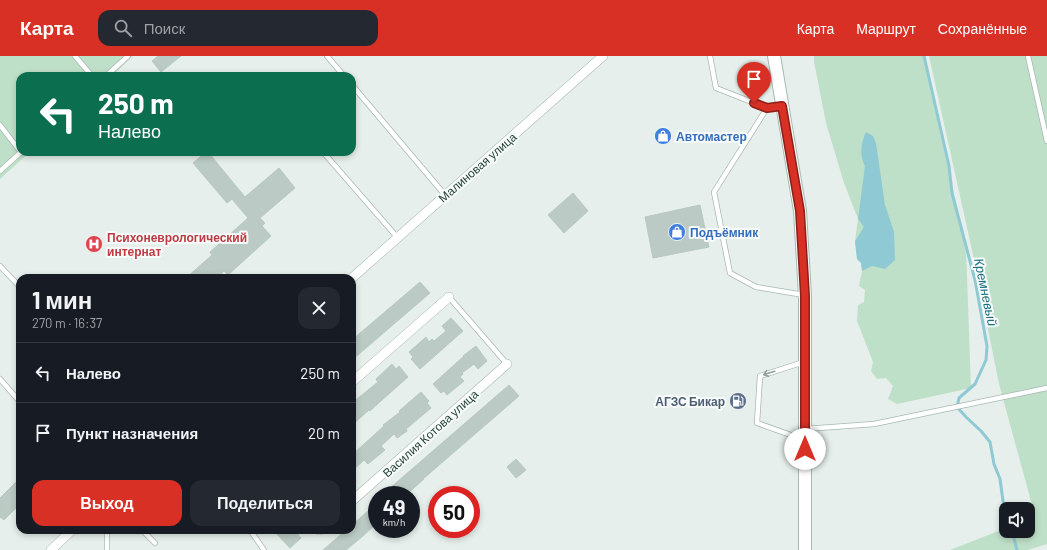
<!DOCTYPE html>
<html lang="ru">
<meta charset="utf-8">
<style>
body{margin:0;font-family:Barlow,sans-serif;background:#242831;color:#f1f3f6;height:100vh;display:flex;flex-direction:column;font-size:15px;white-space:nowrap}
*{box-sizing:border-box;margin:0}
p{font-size:13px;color:#9ea1a6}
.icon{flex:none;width:22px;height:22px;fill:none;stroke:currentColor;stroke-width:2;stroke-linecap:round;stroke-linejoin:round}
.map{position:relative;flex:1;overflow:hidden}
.panel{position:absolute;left:16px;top:218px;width:340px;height:260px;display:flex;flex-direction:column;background:#171b24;border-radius:12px;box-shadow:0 2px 6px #0003}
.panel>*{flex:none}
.guide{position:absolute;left:16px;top:16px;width:340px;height:84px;border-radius:12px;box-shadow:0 2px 6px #0003;background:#0b6e4f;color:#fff;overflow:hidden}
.buttons{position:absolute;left:999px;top:446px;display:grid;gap:8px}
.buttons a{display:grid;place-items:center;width:36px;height:36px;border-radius:8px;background:#171b24;box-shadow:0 2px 6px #0003;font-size:20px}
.speed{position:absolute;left:368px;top:430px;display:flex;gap:8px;font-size:20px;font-weight:700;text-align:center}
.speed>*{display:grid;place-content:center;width:52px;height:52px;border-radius:50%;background:#171b24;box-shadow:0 2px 6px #0003;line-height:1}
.speed small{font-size:10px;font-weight:400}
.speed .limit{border:6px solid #d22;background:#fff;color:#111}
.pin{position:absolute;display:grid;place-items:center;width:34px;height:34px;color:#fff;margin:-41px -17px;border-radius:50% 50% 50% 0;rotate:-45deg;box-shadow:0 0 4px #0007}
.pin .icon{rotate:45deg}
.me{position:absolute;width:44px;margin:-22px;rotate:0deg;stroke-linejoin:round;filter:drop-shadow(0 0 3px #0008)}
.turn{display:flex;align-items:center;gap:14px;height:84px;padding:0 16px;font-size:18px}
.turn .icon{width:52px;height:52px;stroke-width:2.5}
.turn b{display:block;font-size:28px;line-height:34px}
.round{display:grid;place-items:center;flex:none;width:42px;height:42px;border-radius:12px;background:#242831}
.summary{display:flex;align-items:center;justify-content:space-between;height:68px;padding:0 16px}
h1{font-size:24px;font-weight:700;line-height:30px}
.action{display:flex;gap:8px;margin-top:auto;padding:8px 16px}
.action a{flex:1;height:46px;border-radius:12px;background:#d93025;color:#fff;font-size:16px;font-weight:700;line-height:46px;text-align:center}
.action a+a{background:#242831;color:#f1f3f6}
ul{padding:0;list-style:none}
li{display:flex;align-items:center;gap:12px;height:60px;padding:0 16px;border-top:1px solid #363941}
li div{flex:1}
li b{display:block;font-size:15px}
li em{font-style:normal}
header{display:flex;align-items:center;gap:24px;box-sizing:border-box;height:56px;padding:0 20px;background:#d93025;color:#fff}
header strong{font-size:19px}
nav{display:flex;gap:22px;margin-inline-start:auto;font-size:14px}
.search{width:280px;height:36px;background:#242831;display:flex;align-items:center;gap:10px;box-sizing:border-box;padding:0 14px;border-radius:12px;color:#9ea1a6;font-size:15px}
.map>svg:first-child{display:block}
.green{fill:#bfe0c8}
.water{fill:#8ec9d4}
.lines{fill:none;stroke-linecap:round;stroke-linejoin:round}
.stream{stroke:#8ec9d4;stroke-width:3}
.building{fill:#bbcac4;stroke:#b8c9c2}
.lane-casing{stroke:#a8b8b2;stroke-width:6}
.street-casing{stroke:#a8b8b2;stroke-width:10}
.secondary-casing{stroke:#a4bbb3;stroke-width:14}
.lane{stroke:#fff;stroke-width:4.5}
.street{stroke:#fff;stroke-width:9}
.secondary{stroke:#fff;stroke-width:12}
.oneway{stroke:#92a09c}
.route-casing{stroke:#8d1f18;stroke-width:10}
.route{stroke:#d93025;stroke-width:7}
.labels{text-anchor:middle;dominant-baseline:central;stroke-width:4;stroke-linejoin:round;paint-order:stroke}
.shop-label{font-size:12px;font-weight:bold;fill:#366cbe;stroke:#f7fbf9;text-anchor:start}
.street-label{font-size:12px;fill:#24423a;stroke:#f7fbf9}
.health-label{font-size:12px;font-weight:bold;fill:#be3a42;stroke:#f7fbf9;text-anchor:start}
.service-label{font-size:12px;font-weight:bold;fill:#4e5e75;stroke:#f7fbf9;text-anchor:end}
.water-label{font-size:13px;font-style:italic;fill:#1c6f80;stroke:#f7fbf9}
</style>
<header>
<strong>Карта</strong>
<div class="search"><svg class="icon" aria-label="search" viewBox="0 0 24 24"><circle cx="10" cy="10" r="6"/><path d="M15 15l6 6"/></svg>Поиск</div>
<nav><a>Карта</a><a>Маршрут</a><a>Сохранённые</a></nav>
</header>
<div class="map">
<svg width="1047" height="494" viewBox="0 0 1047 494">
<rect width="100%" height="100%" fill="#e6efeb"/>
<path class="green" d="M 0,0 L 133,0 L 112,20 L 20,20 L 20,96 L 30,96 L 0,123 Z
M 814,0 L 923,0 L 966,192 L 971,332 L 897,348 L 888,343 L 893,330 L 886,322 L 877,323 L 871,315 L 873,306 L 857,265 L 858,249 L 864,246 L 865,234 L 859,230 L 862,215 L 861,207 L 857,203 L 855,185 L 858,163 L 844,127 L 826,67 L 814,6 Z
M 929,0 L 1047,0 L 1047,488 L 1028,494 L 950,494 L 1006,472 L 1006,475 L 1028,475 L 1028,463 L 1035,460 L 999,328 L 972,194 Z"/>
<path class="water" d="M 866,76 L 873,80 L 876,87 L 885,149 L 894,176 L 895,204 L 885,213 L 872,210 L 862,215 L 861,207 L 857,203 L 855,185 L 864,171 L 858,163 L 865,110 C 859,99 861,87 866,76 Z"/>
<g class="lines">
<path class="stream" d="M 924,0 L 949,110 L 952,137 L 975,224 L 987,290 L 986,304 L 975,328 L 959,342 L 957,351 L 966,361 L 981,375 L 990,386 L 994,408 L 1000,423 L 1004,452 L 1006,457
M 1012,475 L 1017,494"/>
</g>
<path class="building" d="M 158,0 L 181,0 L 161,16 L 152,5 Z
M 206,96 L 208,96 L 245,141 L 279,112 L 295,132 L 260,162 L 265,167 L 262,170 L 271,180 L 228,219 L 224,215 L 217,222 L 186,222 L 212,199 L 210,196 L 248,162 L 232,143 L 227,147 L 193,107 Z
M 573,137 L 588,155 L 564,177 L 548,159 Z
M 700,149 L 709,191 L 653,202 L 645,161 Z
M 420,226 L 430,237 L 352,304 L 352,284 Z
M 451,262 L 463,275 L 420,313 L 411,303 L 413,301 L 409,296 L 426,281 L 429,286 L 432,283 L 434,285 L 446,275 L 442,270 Z
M 476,290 L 487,305 L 478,313 L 474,308 L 462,317 L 463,318 L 460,321 L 464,325 L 447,339 L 444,335 L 441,337 L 433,328 L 464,300 L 463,300 Z
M 392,308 L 396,313 L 399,310 L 408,321 L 382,344 L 370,355 L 369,354 L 352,369 L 352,347 L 378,326 L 376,323 Z
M 509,329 L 519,340 L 423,423 L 424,423 L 406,439 L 382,439 Z
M 421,336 L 429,345 L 427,347 L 431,352 L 406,373 L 407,375 L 397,382 L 394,378 L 381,390 L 385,394 L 368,408 L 364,404 L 352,415 L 352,399 L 384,370 L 383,369 L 400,356 L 399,355 Z
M 516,403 L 526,414 L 516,422 L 507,411 Z
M 20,422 L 20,448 L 4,464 L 0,461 L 0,442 Z
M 377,447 L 377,467 L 363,480 L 346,494 L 323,494 L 346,474 L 352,474 L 352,469 Z
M 273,474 L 294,474 L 301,482 L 290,492 Z"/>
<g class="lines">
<g class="lane-casing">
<path id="lane" d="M 75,0 L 92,20
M 327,0 L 344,20
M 710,0 L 716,32 L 767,52 L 782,50
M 1028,0 L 1047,85
M 106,20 L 128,0
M 352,29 L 445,139
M 767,52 L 714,136 L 730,217 L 756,231 L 804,239
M 0,69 L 20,95
M 323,96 L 397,181
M 0,115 L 21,96
M 0,210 L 20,231
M 449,241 L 507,308
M 804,306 L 760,320 L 757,367 L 805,384
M 0,323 L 20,346
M 805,373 L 874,368 L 1047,332
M 107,474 L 107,494
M 143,474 L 145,477 L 155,487
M 250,474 L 264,494"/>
</g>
<g class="street-casing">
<path id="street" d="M 352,222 L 603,0
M 352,326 L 449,241
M 352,445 L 507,308
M 319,474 L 320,474
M 51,494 L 72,474"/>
</g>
<g class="secondary-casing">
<path id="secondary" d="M 774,0 L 800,155 L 805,240 L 805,494"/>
</g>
<use href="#lane" class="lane"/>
<use href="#street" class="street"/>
<use href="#secondary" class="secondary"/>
</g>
<defs><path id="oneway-shaft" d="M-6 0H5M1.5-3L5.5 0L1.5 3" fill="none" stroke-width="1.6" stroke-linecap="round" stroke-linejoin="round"/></defs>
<use class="oneway" href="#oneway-shaft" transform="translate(769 317) rotate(162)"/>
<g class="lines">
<g class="route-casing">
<path id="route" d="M 754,47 L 767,52 L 782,50 L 800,155 L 805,240 L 805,393"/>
</g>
<use href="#route" class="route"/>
</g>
<defs>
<g id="shop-disc" transform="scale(0.9)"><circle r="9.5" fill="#3f7fe0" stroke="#f7fbf9"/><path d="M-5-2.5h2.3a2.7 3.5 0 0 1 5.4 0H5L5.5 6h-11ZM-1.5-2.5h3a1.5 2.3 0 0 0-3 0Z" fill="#fff"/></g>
<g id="hospital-disc" transform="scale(0.9)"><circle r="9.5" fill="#e0444e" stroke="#f7fbf9"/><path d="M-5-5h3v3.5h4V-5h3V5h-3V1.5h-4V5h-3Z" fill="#fff"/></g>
<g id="fuel-disc" transform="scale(0.9)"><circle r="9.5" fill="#5c6f8a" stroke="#f7fbf9"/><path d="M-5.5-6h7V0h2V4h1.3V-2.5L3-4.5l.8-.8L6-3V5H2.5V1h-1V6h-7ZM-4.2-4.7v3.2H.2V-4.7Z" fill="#fff"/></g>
</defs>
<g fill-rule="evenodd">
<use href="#shop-disc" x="663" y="80"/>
<use href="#shop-disc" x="677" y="176"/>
<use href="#hospital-disc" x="94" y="188"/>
<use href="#fuel-disc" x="738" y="345"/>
</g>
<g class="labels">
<g class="shop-label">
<text x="676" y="80">Автомастер</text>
<text x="690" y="176">Подъёмник</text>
</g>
<g class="street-label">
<text transform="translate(477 111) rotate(-41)">Малиновая улица</text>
<text transform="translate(430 377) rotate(-42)">Василия Котова улица</text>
</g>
<g class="health-label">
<text x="107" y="181">Психоневрологический<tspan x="107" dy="14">интернат</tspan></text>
</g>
<g class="service-label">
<text x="725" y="345">АГЗС Бикар</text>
</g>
<g class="water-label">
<text transform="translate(986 236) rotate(78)">Кремневый</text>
</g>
</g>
</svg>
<div class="buttons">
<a><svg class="icon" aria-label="sound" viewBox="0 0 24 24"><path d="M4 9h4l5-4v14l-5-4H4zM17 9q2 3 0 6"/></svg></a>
</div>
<div class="speed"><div>49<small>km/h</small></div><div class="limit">50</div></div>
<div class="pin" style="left:754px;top:47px;background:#d93025"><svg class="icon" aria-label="arrive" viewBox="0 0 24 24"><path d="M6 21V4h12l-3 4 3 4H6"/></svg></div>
<svg class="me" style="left:805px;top:393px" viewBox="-20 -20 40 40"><circle r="19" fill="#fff"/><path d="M0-13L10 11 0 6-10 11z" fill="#d93025"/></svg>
<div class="guide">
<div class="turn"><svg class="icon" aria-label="left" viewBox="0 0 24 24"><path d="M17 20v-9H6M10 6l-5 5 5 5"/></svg><div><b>250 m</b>Налево</div></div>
</div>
<section class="panel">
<div class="summary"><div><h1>1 мин</h1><p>270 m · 16:37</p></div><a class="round"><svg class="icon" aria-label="close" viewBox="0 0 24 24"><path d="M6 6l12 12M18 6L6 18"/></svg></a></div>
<ul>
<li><svg class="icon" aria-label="left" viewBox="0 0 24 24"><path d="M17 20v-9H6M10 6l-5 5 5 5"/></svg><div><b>Налево</b></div><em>250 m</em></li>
<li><svg class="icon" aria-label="arrive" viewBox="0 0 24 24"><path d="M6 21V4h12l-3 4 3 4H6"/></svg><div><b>Пункт назначения</b></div><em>20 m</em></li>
</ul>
<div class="action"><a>Выход</a><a>Поделиться</a></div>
</section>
</div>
